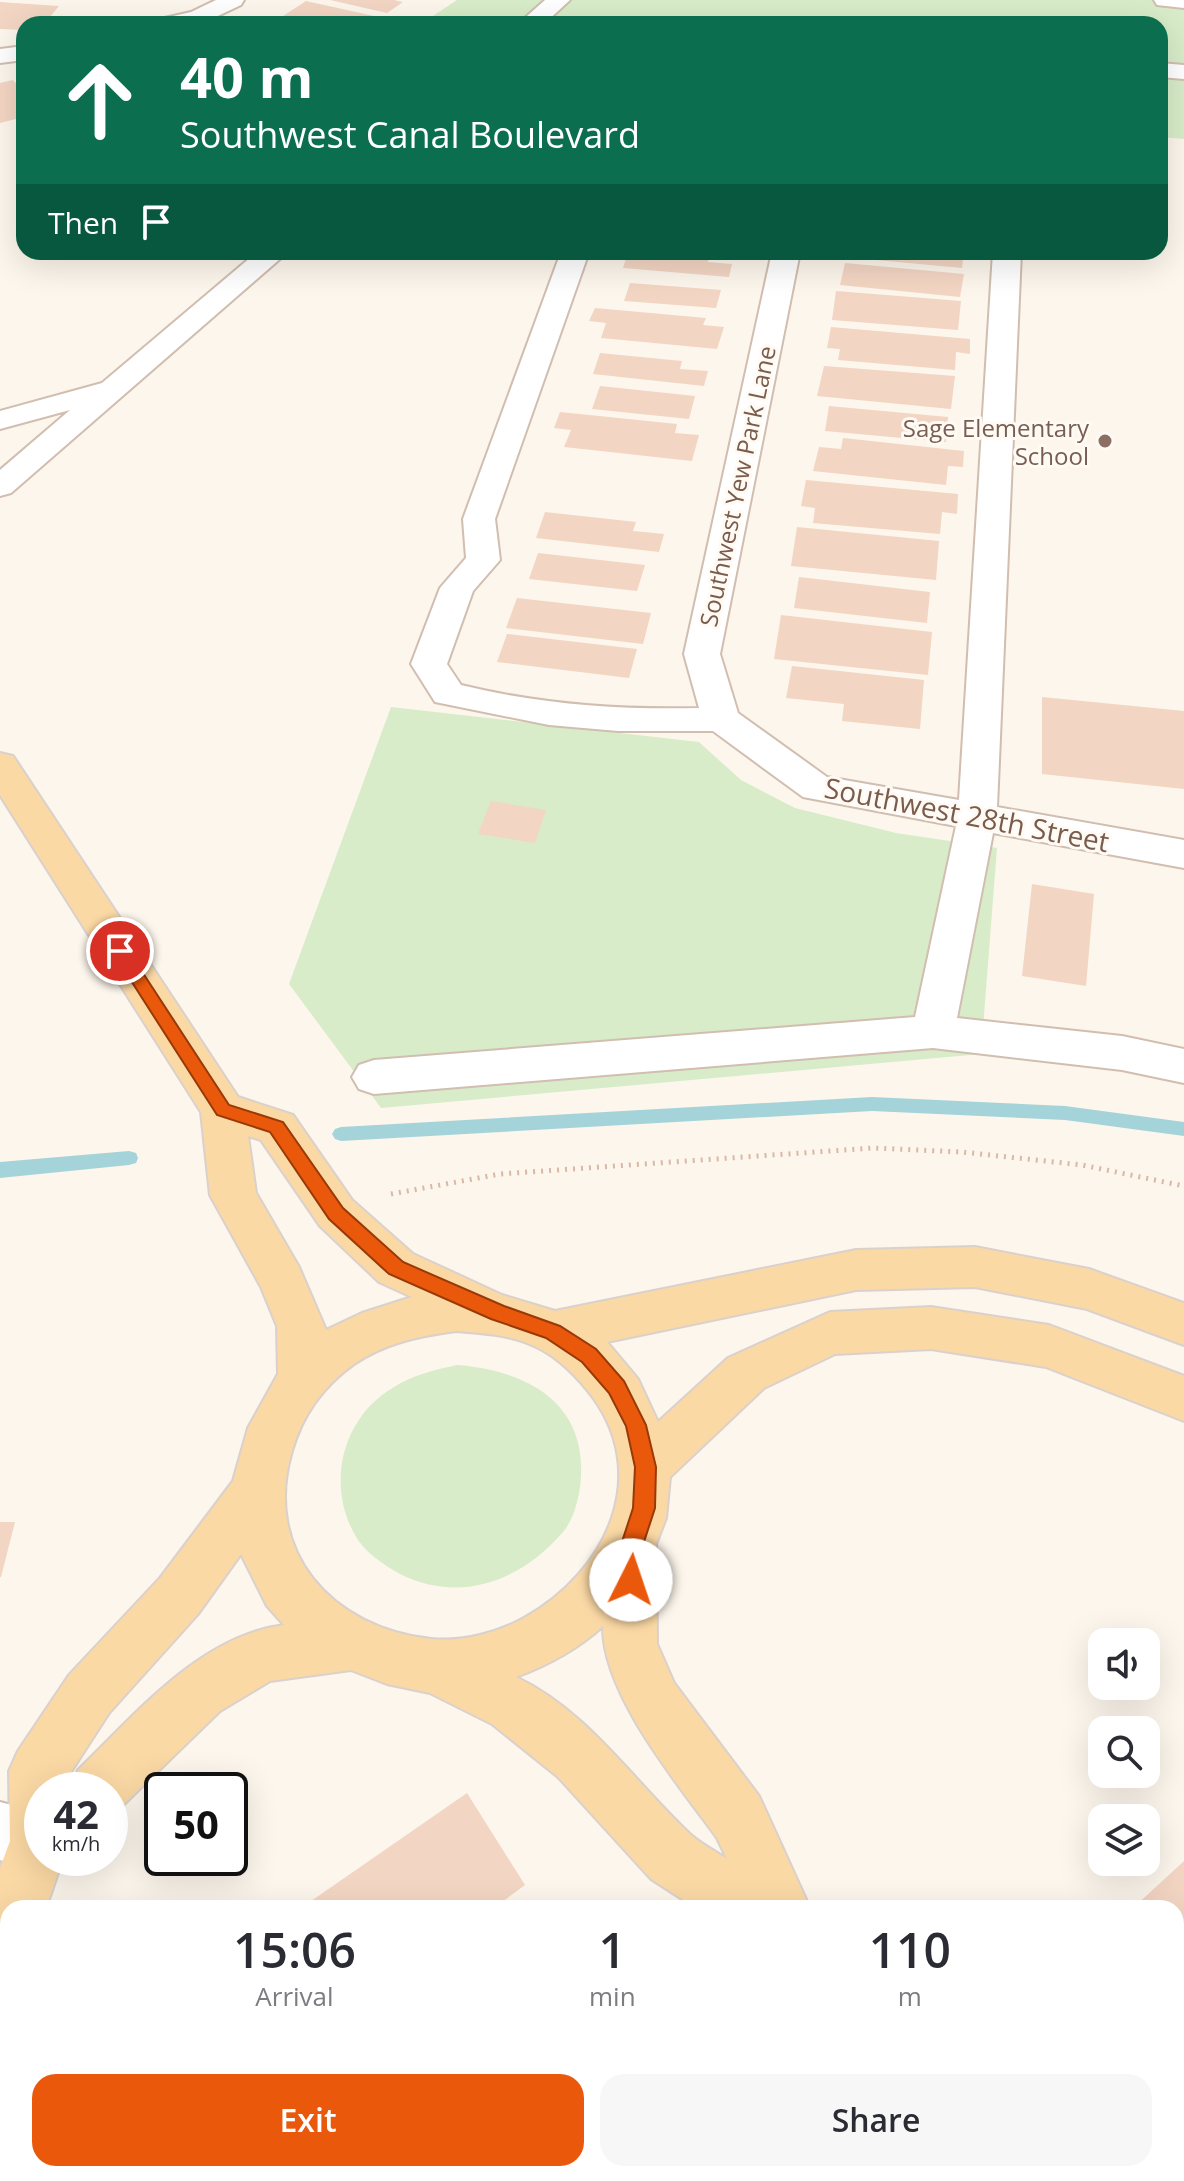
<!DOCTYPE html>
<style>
body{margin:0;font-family:"Open Sans",sans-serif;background:#f7f7f7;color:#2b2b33;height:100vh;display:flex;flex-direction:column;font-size:30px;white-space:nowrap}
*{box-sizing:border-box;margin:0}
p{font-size:26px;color:#7c7c81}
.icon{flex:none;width:44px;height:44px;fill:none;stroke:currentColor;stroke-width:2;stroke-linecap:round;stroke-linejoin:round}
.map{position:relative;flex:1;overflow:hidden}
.details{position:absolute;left:0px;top:1900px;width:1184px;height:282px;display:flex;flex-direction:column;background:#fff;border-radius:24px 24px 0 0;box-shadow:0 8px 32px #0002}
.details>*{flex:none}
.top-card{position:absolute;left:16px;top:16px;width:1152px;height:244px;border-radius:24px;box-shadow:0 8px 32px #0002;background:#0b6e4f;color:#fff;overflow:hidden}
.controls{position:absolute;left:1088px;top:1628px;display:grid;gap:16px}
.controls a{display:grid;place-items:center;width:72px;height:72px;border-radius:16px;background:#fff;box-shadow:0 8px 32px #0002;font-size:40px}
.speed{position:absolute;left:24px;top:1772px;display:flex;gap:16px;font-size:40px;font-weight:700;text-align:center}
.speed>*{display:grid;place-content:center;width:104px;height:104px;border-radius:50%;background:#fff;box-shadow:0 8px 32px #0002;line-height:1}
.speed small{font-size:20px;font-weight:400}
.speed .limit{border:4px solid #111;border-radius:12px;background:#fff;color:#111}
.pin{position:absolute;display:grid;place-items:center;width:68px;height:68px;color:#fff;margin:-34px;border:4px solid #fff;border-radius:50%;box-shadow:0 2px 8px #0007}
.me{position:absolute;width:88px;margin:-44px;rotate:4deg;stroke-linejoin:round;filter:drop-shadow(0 0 6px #0008)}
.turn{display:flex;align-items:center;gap:28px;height:168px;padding:0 32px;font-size:36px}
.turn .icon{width:104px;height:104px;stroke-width:2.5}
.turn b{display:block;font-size:56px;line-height:68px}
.then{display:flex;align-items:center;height:76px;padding:0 32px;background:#0003;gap:16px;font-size:30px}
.eta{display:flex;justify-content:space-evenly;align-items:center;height:136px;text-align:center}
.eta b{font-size:48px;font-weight:600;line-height:56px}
.cta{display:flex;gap:16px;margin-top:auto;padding:16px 32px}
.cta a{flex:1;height:92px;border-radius:24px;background:#ea580c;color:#fff;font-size:32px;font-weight:600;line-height:92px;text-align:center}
.cta a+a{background:#f7f7f7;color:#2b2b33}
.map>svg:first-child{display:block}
.green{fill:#d8ecc9}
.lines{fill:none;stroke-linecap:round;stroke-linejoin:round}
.stream{fill:#a5d3da;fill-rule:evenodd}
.building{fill:#f3d5c3}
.minor-casing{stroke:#d1beb0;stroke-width:4}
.major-casing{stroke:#dad1cd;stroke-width:4}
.path{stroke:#d9b8a5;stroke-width:5;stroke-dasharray:2 6;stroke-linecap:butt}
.minor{fill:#fff;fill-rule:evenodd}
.major{fill:#fbd9a5;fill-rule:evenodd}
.route{fill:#ea580c;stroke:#983908;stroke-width:2}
.education-dot{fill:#8d6e63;stroke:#fffaf3;stroke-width:3}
.labels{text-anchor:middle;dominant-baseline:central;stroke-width:6;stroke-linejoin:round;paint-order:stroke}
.far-education-label{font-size:24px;fill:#785e54;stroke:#fffaf3;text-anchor:end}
.far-street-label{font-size:24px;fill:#7a5c4d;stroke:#fffaf3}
.street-label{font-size:28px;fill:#7a5c4d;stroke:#fffaf3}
</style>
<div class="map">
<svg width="1184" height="2181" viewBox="0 0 1184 2181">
<rect width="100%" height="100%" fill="#fdf6ec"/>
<path class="green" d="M 457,0 L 1184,0 L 1184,139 L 1160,137 L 1160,24 L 421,24 Z
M 391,707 L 699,742 L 741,780 L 795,808 L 896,833 L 997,848 L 981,1054 L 381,1108 L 289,984 Z
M 457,1365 C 522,1370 585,1399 581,1476 C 580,1494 575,1518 563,1532 C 521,1581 460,1604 400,1574 C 384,1565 364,1552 355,1535 C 326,1484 342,1417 394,1387 C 413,1375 434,1370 457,1365 Z"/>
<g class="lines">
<path class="stream" d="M 872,1097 L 1065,1106 L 1184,1122 L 1184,1136 L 1065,1120 L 872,1111 L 341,1141 L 335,1139 L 332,1134 L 335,1129 L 341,1127 Z
M 129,1151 L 136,1153 L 138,1158 L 136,1163 L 129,1165 L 0,1178 L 0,1162 Z"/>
</g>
<path class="building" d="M 330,0 L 394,0 L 403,2 L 387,13 Z
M 306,1 L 374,16 L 362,24 L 308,24 L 280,18 Z
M 0,2 L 59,6 L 44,24 L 24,24 L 24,30 L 0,29 Z
M 13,80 L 24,92 L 24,117 L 0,123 L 0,83 Z
M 628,252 L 709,255 L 708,262 L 732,264 L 729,277 L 623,268 Z
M 857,252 L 964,252 L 962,268 L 855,258 Z
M 845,263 L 964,274 L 960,297 L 840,285 Z
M 630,283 L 721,290 L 716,308 L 624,301 Z
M 836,291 L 961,301 L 958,330 L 832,320 Z
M 595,308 L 706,318 L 703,325 L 724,327 L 717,349 L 601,338 L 606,323 L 589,321 Z
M 831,327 L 970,339 L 970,354 L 956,352 L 955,370 L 838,360 L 840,349 L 827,348 Z
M 600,353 L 682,361 L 680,369 L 708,371 L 704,386 L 593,374 Z
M 824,366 L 955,376 L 951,409 L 817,396 Z
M 600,386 L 695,396 L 689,419 L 592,409 Z
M 829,406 L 948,417 L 946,442 L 825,431 Z
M 560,412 L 677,424 L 675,433 L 699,435 L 692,461 L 564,447 L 571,430 L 554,428 Z
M 843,438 L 964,451 L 963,467 L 948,466 L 946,485 L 813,471 L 819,447 L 841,449 Z
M 806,480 L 958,494 L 957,514 L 942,512 L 940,534 L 813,523 L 815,508 L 801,506 Z
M 545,512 L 636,522 L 633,531 L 664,534 L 659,552 L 536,538 Z
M 797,527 L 939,541 L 936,580 L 791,566 Z
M 538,553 L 645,565 L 637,591 L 529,579 Z
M 799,577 L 930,592 L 927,623 L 794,608 Z
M 517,598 L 651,613 L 643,644 L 506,628 Z
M 781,615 L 932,632 L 928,675 L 774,659 Z
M 507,634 L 637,649 L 629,678 L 497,662 Z
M 792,666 L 924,680 L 920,729 L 842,721 L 844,704 L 786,698 Z
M 1042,697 L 1184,711 L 1184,789 L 1042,774 Z
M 491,801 L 546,810 L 535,843 L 478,834 Z
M 1032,884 L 1094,894 L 1086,986 L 1022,976 Z
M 0,1522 L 15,1522 L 1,1577 L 0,1577 Z
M 467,1793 L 525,1885 L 494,1908 L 301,1908 Z
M 1184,1861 L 1184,2070 L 1176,2060 L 1176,1908 L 1133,1908 Z
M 454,2174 L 630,2174 L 634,2181 L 458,2181 Z"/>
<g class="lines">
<g class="minor-casing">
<path id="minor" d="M 216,0 L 244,0 L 241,5 L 201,24 L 156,24 L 160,19 L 191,12 Z
M 545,0 L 570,0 L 544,24 L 518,24 Z
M 1154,0 L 1184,0 L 1184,8 L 1157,5 Z
M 24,46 L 24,60 L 0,63 L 0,49 Z
M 1160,63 L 1184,65 L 1184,79 L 1160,77 Z
M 257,252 L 288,252 L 11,493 L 0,496 L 0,470 L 70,410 L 0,429 L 0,411 L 102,383 Z
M 561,252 L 589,252 L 495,519 L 500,560 L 473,591 L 447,664 L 461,685 C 539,704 619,710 699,708 L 684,654 L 772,252 L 800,252 L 720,654 L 738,713 L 827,777 L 959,800 L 993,252 L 1021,252 L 997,807 L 1184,840 L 1184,868 L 993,833 L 957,1018 L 1122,1036 L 1184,1049 L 1184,1083 L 1122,1070 L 933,1048 L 374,1094 L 359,1089 L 352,1077 L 359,1065 L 374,1060 L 915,1017 L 956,826 L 803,797 L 713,731 L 618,731 L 549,725 L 435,702 L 411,664 L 440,588 L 466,558 L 463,519 Z
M 0,1802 L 42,1813 L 42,1858 L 61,1858 L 60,1862 L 39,1870 L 0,1860 Z"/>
</g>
<g class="major-casing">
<path id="major" d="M 0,753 L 13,756 L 238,1097 L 293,1115 L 352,1200 L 413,1254 L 502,1295 L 555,1311 L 856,1250 L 975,1247 L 1089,1269 L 1184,1303 L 1184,1345 L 1087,1309 L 975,1287 L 856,1290 L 607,1342 L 638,1379 L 658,1422 L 728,1358 L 830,1312 L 931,1307 L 1049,1325 L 1184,1376 L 1184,1421 L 1046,1367 L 931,1349 L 835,1354 L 764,1388 L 670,1477 L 666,1518 L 656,1544 L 657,1644 L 674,1683 L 759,1796 L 810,1908 L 696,1908 L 651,1879 L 558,1777 L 492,1724 L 430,1693 L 387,1684 L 351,1670 L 270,1681 L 220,1711 L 118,1810 L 110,1814 L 110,1790 L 69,1790 L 78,1770 C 136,1714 200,1636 284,1625 L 267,1606 L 241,1554 L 198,1614 L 109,1713 L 67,1778 L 67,1790 L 42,1790 L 42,1858 L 63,1858 L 46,1908 L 8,1908 L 8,1984 L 0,1988 L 0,1868 L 10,1841 L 9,1771 L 18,1751 L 69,1675 L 160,1578 L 233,1481 L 248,1428 L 278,1374 L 277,1326 L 261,1287 L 210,1195 L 201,1112 L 0,795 ZM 248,1136 L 261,1140 L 320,1226 L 379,1282 L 412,1297 L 362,1313 L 326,1330 L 299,1267 L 256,1193 ZM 456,1331 C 480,1333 505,1334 527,1343 C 553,1353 571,1370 588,1391 C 654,1473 607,1572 524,1618 C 497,1633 462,1642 431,1639 C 332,1628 262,1552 292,1451 C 302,1416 323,1386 354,1364 C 385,1343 419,1336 456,1331 ZM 603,1626 C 602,1694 678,1784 717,1838 L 727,1859 C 715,1851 701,1844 691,1835 C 634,1782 588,1711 516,1677 C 548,1665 578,1649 603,1626 Z
M 973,2174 L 1042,2174 L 1045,2181 L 976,2181 Z"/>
</g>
<path class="path" d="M 391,1194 L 500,1174 L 873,1148 L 962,1152 L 1082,1165 L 1184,1186"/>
<use href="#minor" class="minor"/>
<use href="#major" class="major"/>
</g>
<path class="route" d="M 120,945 L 126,947 L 229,1105 L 283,1122 L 343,1208 L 403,1262 L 504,1306 L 560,1326 L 596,1349 L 624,1381 L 646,1425 L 656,1467 L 655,1508 L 642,1548 L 642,1580 L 639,1588 L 631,1591 L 623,1588 L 620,1580 L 620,1548 L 633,1508 L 635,1467 L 626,1426 L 609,1393 L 582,1362 L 546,1338 L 491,1319 L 389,1274 L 329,1219 L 270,1132 L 217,1115 L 112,951 Z"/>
<circle class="education-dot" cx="1105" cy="441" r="8"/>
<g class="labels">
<g class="far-education-label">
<text x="1089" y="427">Sage Elementary<tspan x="1089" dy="28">School</tspan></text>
</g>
<g class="far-street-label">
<text transform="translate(737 486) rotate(-78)">Southwest Yew Park Lane</text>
</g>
<g class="street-label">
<text transform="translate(967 814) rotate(11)">Southwest 28th Street</text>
</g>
</g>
</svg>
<div class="controls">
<a><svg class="icon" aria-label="sound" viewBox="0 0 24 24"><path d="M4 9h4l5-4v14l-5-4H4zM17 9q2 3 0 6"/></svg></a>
<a><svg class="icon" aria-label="search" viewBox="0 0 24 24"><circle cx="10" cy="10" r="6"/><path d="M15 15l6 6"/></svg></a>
<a><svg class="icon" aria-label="layers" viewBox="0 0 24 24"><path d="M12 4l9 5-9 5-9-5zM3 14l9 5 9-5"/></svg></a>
</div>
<div class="speed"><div>42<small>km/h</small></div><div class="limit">50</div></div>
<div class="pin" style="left:120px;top:951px;background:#d93025"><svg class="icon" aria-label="arrive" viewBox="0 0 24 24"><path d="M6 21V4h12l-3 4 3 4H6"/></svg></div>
<svg class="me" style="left:631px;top:1580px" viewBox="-20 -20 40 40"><circle r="19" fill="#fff"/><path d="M0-13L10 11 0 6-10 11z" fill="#ea580c"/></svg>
<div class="top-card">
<div class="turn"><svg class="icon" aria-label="ahead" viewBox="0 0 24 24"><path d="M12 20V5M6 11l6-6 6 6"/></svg><div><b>40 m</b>Southwest Canal Boulevard</div></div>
<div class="then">Then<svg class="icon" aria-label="arrive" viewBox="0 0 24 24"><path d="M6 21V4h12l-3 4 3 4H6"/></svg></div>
</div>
<section class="details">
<div class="eta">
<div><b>15:06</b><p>Arrival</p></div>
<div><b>1</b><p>min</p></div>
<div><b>110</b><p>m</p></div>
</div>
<div class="cta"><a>Exit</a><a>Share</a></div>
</section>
</div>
